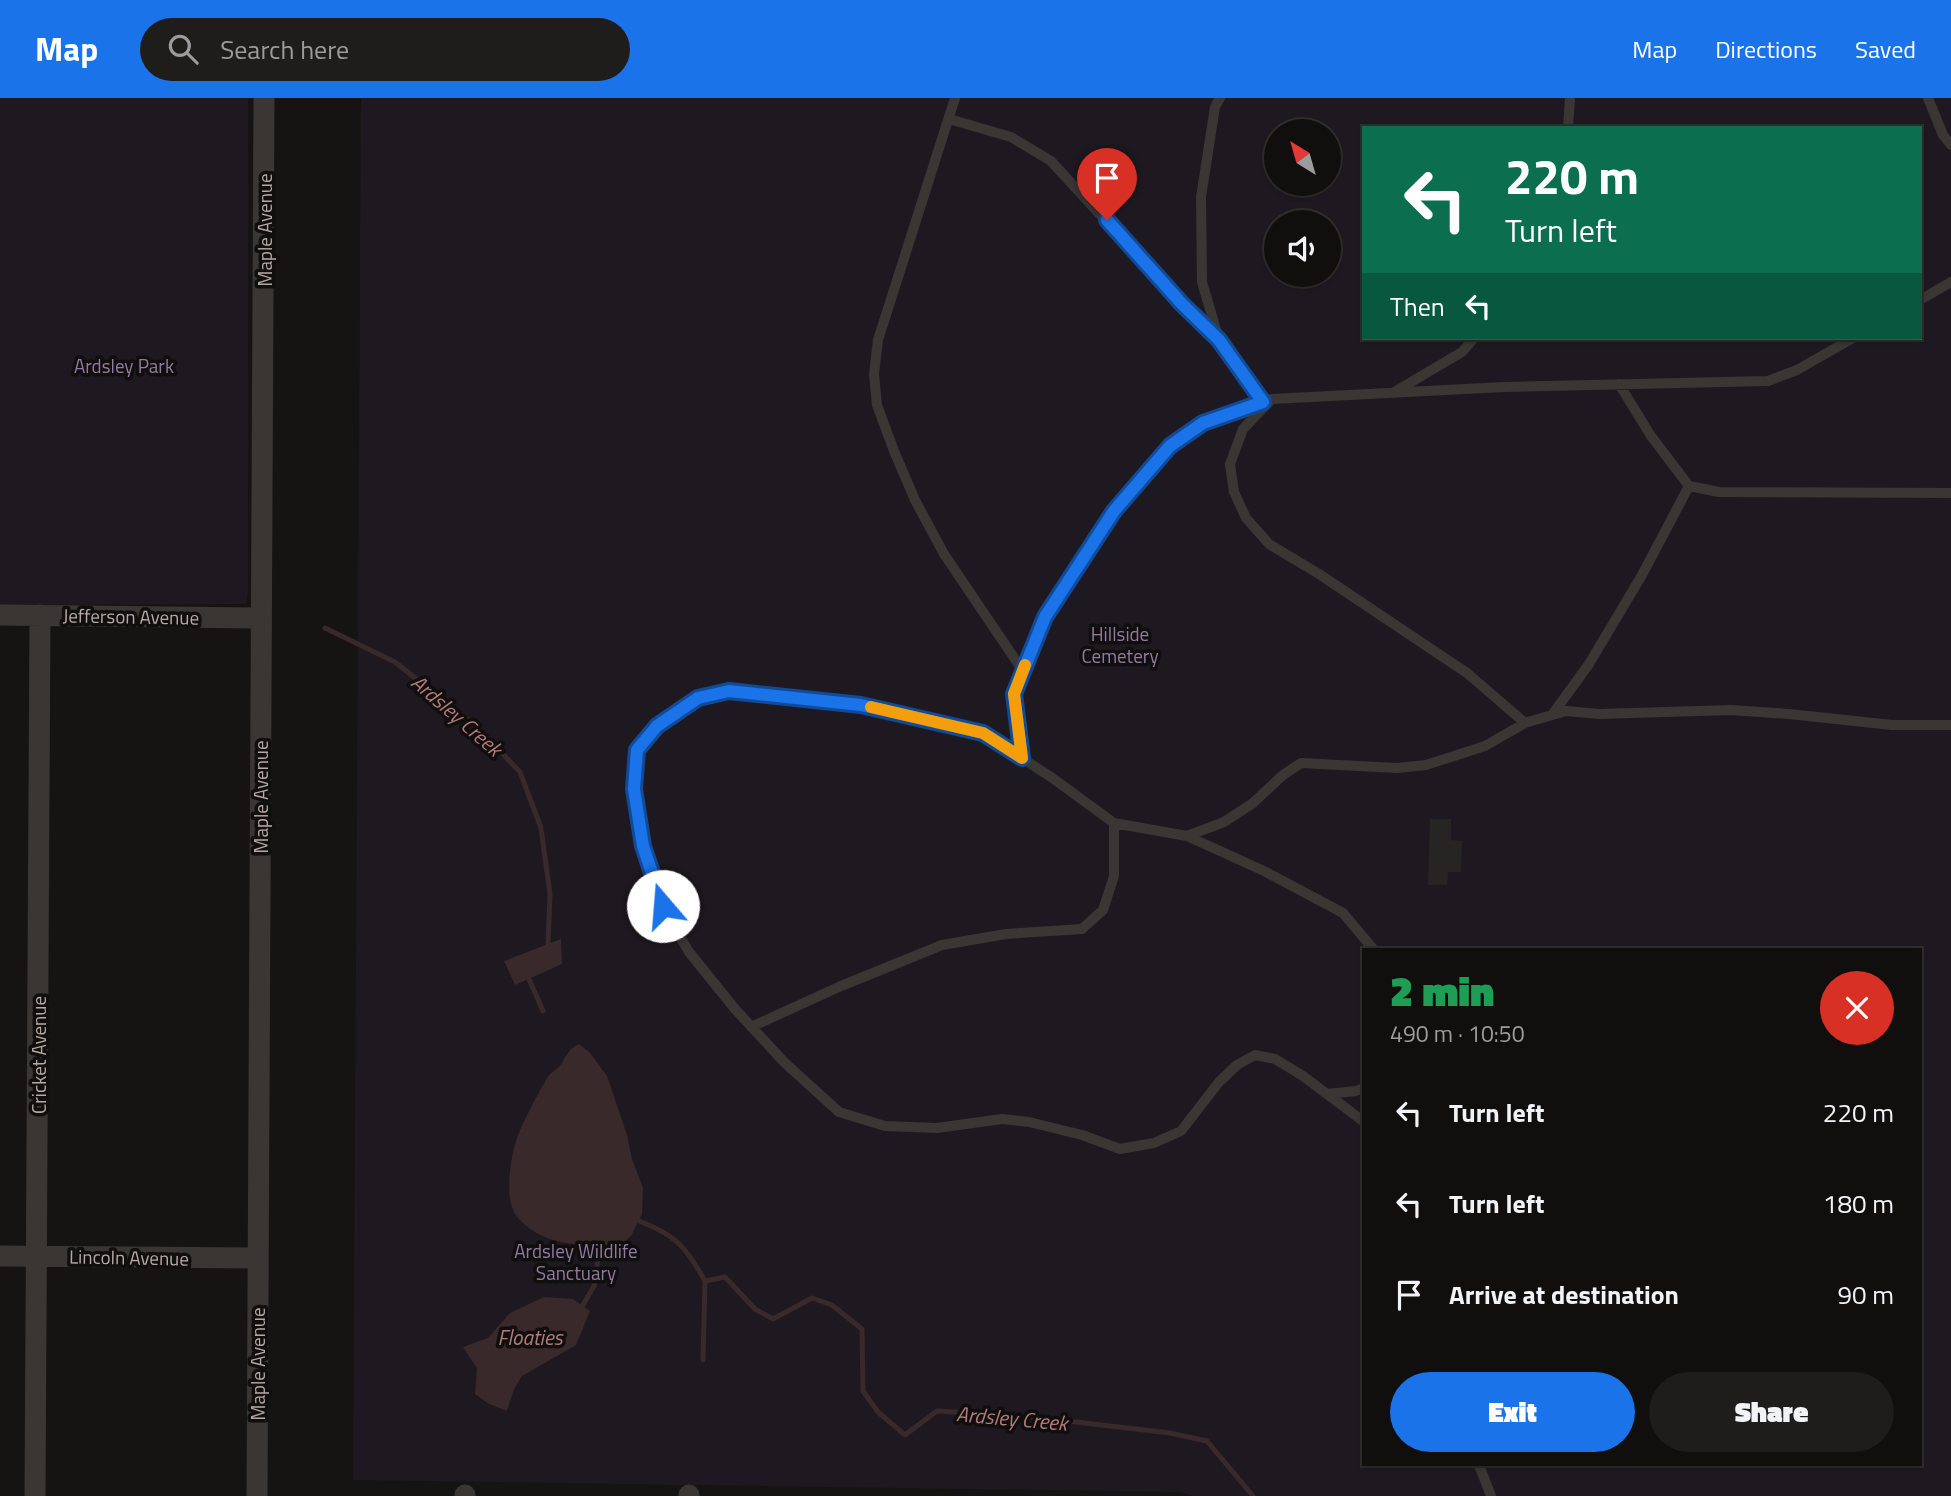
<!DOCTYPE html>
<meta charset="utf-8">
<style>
body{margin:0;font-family:"Titillium Web",sans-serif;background:#1e1d1c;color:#f1f3f6;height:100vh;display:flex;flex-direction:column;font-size:26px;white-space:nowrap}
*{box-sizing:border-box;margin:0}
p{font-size:23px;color:#9c9c9e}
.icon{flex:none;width:38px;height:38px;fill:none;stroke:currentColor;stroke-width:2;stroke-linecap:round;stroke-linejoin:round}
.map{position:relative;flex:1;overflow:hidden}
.details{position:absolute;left:1362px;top:850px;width:560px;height:518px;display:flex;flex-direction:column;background:#100f0e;border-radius:0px;box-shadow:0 2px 5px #0004,0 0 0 2px #302f2e}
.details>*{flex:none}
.top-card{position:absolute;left:1362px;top:28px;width:560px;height:214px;border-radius:0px;box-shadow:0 2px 5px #0004,0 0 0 2px #302f2e;background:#0b6e4f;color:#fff;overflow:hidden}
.needle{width:46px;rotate:323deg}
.fabs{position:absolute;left:1264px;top:21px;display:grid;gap:14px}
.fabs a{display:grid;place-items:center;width:77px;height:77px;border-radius:50%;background:#100f0e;box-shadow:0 2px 5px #0004,0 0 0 2px #302f2e;font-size:35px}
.pin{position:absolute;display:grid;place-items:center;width:60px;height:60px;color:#fff;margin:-72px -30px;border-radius:50% 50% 50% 0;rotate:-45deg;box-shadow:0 0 7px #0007}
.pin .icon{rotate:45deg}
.me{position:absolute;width:77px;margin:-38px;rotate:342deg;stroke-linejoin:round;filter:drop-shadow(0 0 5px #0008)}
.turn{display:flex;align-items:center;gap:24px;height:147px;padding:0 28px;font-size:32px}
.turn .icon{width:91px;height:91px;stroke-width:2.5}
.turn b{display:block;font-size:49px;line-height:60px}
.then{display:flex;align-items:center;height:66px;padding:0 28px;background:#0003;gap:14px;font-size:26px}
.round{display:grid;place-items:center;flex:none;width:74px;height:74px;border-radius:37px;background:#1e1d1c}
.headline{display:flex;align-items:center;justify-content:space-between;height:119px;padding:0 28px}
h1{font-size:42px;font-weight:800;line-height:52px;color:#1e9e55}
.button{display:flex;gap:14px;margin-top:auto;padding:14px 28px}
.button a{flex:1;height:80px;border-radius:42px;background:#1a73e8;color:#fff;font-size:28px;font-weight:800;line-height:80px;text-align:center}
.button a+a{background:#1e1d1c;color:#f1f3f6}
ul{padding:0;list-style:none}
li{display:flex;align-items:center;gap:21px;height:91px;padding:0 28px}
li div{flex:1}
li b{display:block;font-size:26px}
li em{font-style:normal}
header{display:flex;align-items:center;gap:42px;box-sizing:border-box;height:98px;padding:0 35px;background:#1a73e8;color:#fff}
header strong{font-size:33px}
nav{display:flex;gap:38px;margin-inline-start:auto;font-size:24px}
.search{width:490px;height:63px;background:#1e1d1c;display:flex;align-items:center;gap:18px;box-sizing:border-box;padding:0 24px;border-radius:38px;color:#9c9c9e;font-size:26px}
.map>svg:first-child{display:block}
.green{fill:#1e1920;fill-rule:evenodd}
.water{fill:#39292a}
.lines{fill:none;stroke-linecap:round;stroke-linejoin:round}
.stream{stroke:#39292a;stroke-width:5}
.building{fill:#262523}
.lane{stroke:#3a3634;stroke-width:10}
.street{stroke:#3a3634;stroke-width:21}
.route-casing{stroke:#114b97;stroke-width:18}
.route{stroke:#1a73e8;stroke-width:12}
.slow{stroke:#f59e0b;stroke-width:12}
.labels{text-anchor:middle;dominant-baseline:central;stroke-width:7;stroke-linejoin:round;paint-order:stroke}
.street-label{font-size:19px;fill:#b6a8a4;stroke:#100f0e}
.park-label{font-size:19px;fill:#927ba2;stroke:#100f0e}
.water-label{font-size:21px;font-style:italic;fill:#b27a7a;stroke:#100f0e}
</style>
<header>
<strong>Map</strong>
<div class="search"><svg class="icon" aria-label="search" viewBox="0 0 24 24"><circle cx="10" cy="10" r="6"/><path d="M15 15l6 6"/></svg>Search here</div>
<nav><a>Map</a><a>Directions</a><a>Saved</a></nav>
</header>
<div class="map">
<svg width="1951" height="1398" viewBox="0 0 1951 1398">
<rect width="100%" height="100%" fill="#151413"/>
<path class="green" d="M 0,0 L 248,0 L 248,495 L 246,506 L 0,507 Z
M 361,0 L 1951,0 L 1951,1398 L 1193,1398 L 1180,1394 L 353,1382 ZM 1363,30 L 1920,30 L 1920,240 L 1363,240 ZM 1276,33 L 1328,33 L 1328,86 L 1276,86 ZM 1276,124 L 1328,124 L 1328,177 L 1276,177 ZM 1363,852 L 1920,852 L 1920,1367 L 1363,1367 Z"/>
<path class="water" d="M 561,841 L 562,866 L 515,887 L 504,863 Z
M 579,946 L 590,955 L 607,978 L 627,1037 L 632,1061 L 643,1090 L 642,1116 L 631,1138 L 620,1148 C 584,1146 547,1151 519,1121 C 503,1105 510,1063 516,1043 C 521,1027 538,996 547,980 C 551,974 558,971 562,965 C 568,955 569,951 579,946 Z
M 544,1199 L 573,1201 L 590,1213 L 576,1247 L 522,1278 L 514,1291 L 507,1313 L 489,1306 L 475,1296 L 477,1270 L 463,1249 L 488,1240 L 510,1215 Z"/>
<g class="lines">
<path class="stream" d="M 325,530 L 395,564 L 477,629 L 520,674 L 541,730 L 550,796 L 548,846 L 551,852
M 529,881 L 543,913
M 639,1123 C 676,1137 686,1149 705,1183 L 725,1179 L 755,1211 L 773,1221 L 812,1200 L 832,1207 L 862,1231 L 863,1293 L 878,1314 L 905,1337 L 937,1313 L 1033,1319 L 1170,1335 L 1207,1343 L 1253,1398
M 583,1207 L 594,1188 L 600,1146
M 703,1262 L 705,1183"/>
</g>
<path class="building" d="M 1430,721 L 1451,721 L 1451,742 L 1462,743 L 1461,774 L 1448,774 L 1447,787 L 1428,787 Z"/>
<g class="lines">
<path class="lane" d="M 955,0 L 878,242 L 874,276 L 877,307 L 894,353 L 915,402 L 944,456 L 1023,573
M 1220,0 L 1215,9 L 1201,99 L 1202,184 L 1219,242 L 1263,304
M 1928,0 L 1943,37 L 1951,47
M 949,21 L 1011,39 L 1051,63 L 1182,206 L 1219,242
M 1568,30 L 1570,0
M 1920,202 L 1951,184
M 1619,286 L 1651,338 L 1689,388 L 1719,394 L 1951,395
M 1396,293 L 1462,254 L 1474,240
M 1270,303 L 1243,331 L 1230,366 L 1234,394 L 1246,420 L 1269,446 L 1319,476 L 1467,575 L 1525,625
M 1552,617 L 1589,566 L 1642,477 L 1689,388
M 1022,660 L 1014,596 L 1045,519 L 1114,413 L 1170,348 L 1204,325 L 1272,301 L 1504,289 L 1768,283 L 1797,272 L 1853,240
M 1187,738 L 1224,724 L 1253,705 L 1283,677 L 1301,665 L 1397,670 L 1426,667 L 1485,648 L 1525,625 L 1566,613 L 1599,616 L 1731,612 L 1789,616 L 1892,627 L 1951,627
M 751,929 L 841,888 L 942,847 L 1006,836 L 1082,831 L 1103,812 L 1114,778 L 1114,725
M 1327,996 L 1356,993 L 1363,990
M 1363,1023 L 1303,978 L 1275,961 L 1255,957 L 1237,967 L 1219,984 L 1181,1033 L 1154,1045 L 1120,1051 L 1082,1037 L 1029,1024 L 1002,1021 L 937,1030 L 885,1028 L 839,1014 L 784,964 L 735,911 L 689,854 L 662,808 L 643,748 L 634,691 L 637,652 L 657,627 L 698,600 L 729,593 L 861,607 L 983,635 L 1051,679 L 1114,725 L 1187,738 L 1264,773 L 1343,815 L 1374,852
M 1479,1367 L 1491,1398"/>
<path class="street" d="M 0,517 L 261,520
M 0,1158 L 257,1160
M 35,1398 L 40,517
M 257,1398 L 264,0
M 465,1398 L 465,1397
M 689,1398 L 689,1397"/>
</g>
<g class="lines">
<g class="route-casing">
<path id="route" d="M 663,808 L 643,748 L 634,691 L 637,652 L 657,628 L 698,600 L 729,593 L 861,607 L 983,635 L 1022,660 L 1014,596 L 1045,519 L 1114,413 L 1170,348 L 1203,325 L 1263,304 L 1219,242 L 1182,206 L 1107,122"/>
</g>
<use href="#route" class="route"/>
<path class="slow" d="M 871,609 L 983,635 L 1022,660 L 1014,596 L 1025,567"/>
</g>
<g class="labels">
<g class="street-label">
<text transform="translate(264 132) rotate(-90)">Maple Avenue</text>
<text transform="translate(131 518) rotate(1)">Jefferson Avenue</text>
<text transform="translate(260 699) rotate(-90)">Maple Avenue</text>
<text transform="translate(38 957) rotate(-90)">Cricket Avenue</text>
<text transform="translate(129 1159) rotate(1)">Lincoln Avenue</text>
<text transform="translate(257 1266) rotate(-90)">Maple Avenue</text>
</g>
<g class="park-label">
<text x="124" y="267">Ardsley Park</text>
<text x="1120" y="535">Hillside<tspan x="1120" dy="22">Cemetery</tspan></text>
<text x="576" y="1152">Ardsley Wildlife<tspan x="576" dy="22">Sanctuary</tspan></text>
</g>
<g class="water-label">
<text transform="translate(457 617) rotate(41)">Ardsley Creek</text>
<text x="530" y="1239">Floaties</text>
<text transform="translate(1012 1320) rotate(5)">Ardsley Creek</text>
</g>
</g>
</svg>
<div class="fabs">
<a><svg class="needle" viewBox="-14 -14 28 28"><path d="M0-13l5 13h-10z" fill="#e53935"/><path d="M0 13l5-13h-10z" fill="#9c9c9e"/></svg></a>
<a><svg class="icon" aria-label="sound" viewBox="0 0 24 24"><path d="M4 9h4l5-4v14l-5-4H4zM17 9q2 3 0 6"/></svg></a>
</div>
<div class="pin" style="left:1107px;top:122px;background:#d93025"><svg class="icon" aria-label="arrive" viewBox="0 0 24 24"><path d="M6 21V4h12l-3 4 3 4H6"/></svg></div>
<svg class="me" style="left:663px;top:808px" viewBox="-20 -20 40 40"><circle r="19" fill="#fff"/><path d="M0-13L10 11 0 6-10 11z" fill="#1a73e8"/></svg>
<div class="top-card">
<div class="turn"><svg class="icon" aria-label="left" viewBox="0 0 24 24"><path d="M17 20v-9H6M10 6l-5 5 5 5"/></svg><div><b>220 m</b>Turn left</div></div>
<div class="then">Then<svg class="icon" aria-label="left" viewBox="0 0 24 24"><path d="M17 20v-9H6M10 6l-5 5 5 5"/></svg></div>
</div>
<section class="details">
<div class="headline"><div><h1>2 min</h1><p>490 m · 10:50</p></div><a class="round" style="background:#d93025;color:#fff"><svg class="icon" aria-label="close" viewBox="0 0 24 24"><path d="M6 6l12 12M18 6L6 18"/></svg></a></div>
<ul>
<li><svg class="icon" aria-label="left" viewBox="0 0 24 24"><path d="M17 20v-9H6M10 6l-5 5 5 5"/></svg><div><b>Turn left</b></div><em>220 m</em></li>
<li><svg class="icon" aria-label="left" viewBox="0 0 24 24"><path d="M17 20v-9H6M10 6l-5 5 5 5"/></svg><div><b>Turn left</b></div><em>180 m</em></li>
<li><svg class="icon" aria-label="arrive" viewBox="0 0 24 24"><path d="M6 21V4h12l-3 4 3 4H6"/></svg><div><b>Arrive at destination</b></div><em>90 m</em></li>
</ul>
<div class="button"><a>Exit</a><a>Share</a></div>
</section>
</div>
